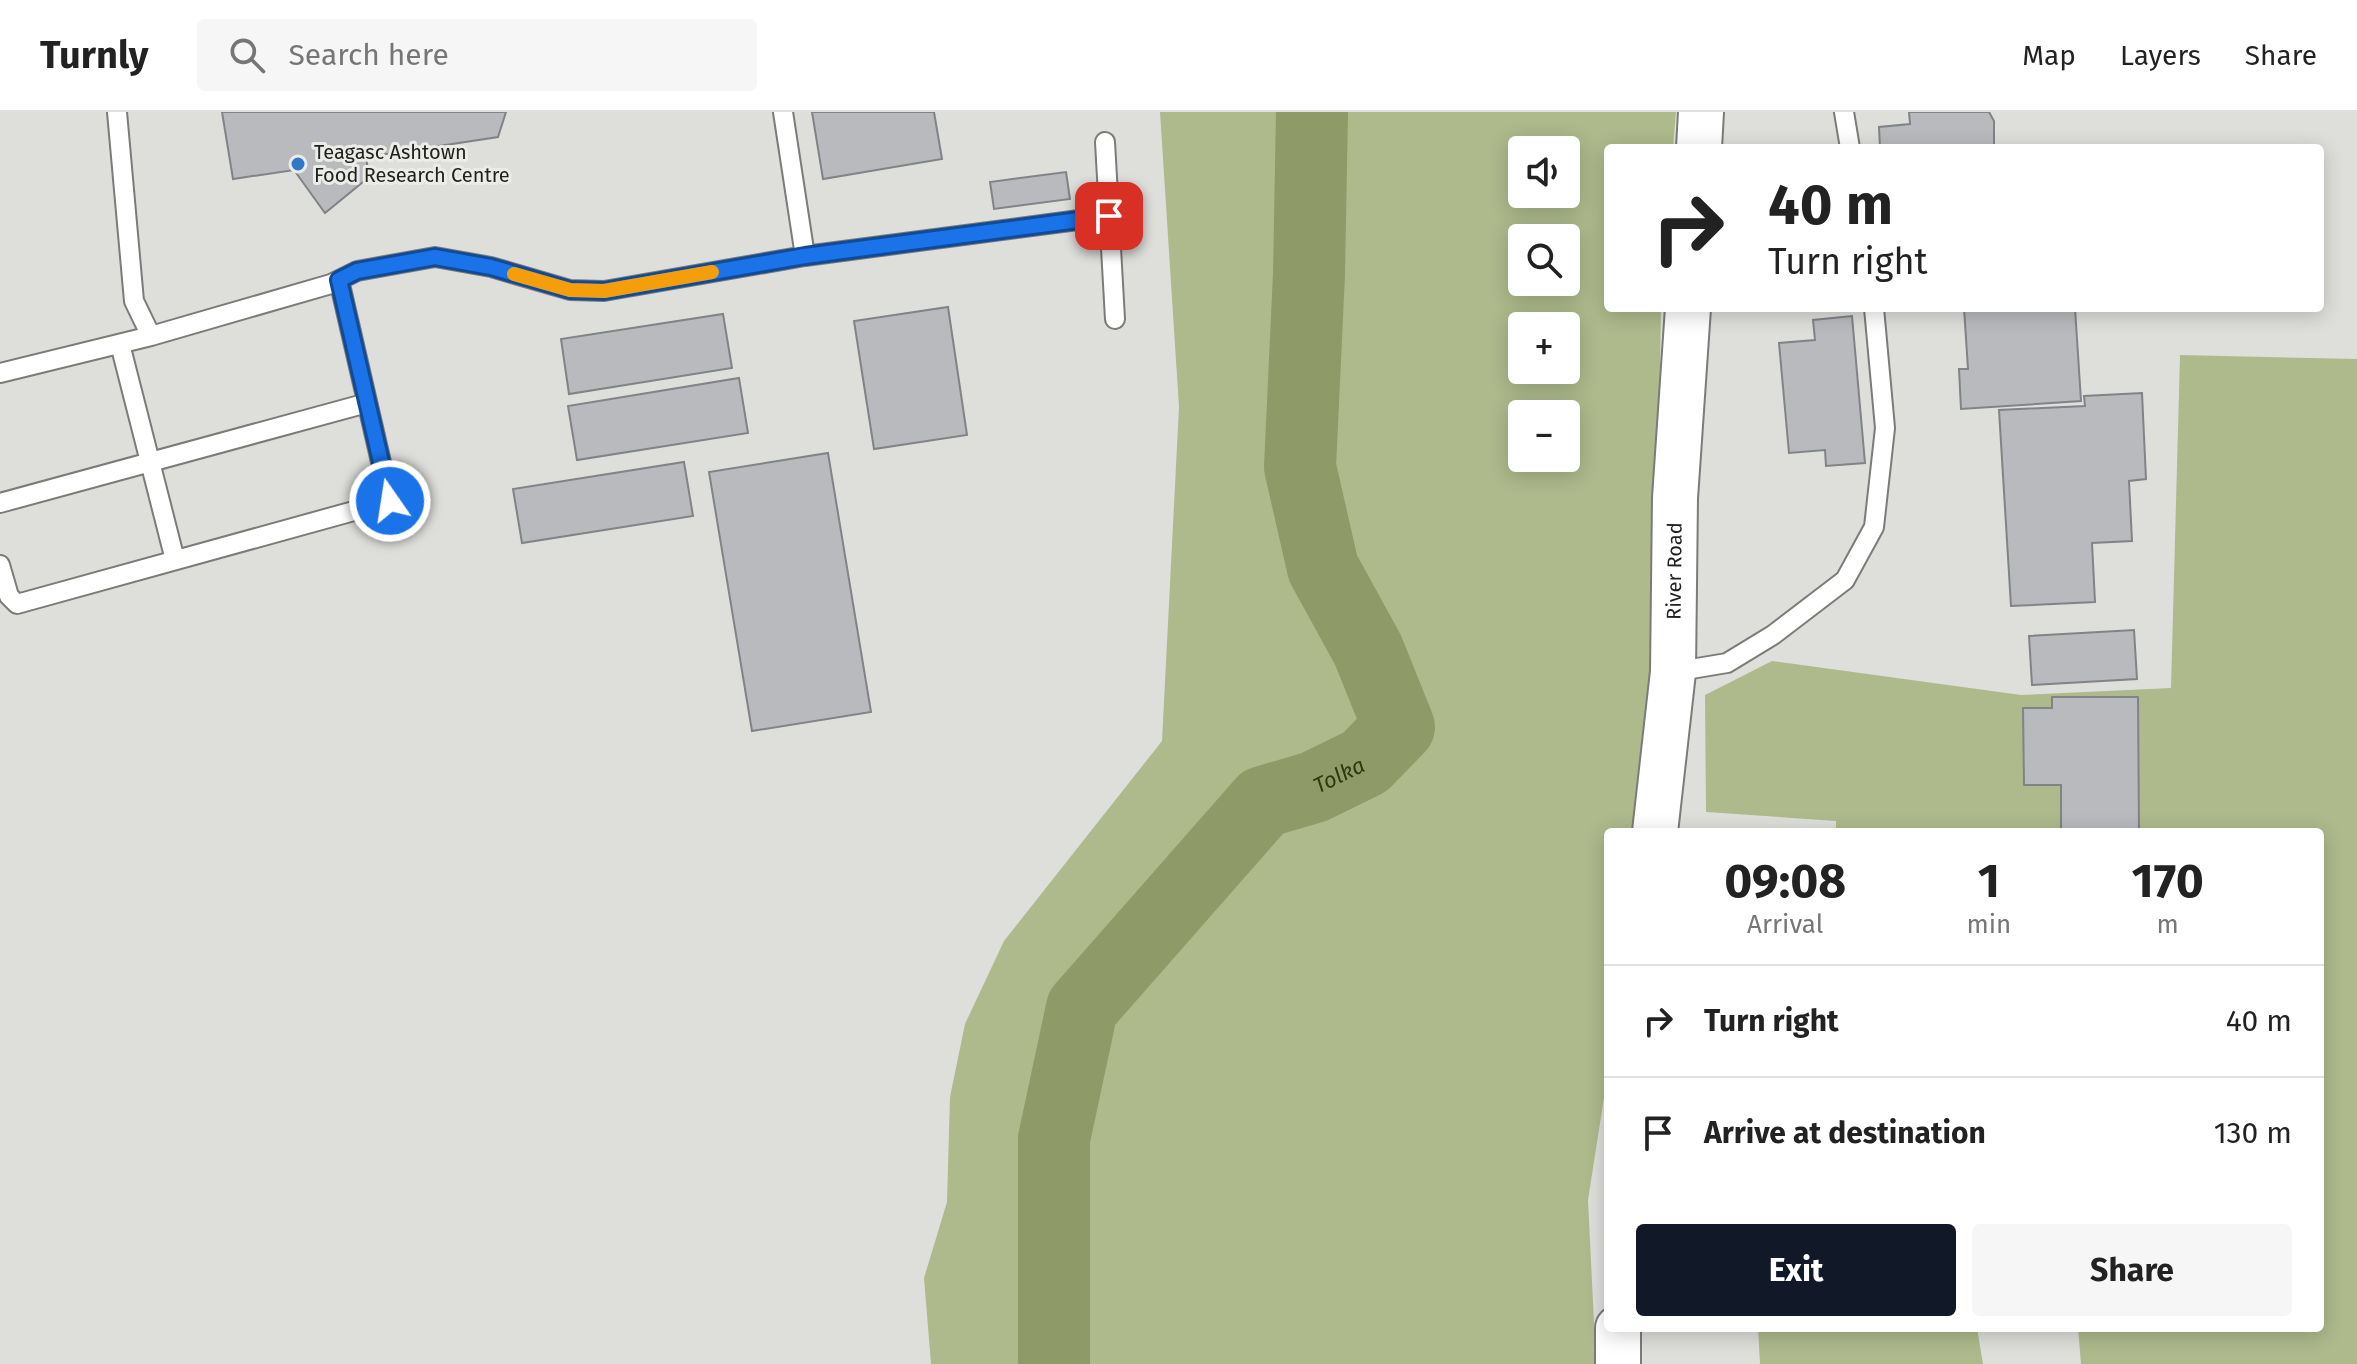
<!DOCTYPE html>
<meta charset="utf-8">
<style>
body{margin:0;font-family:"Fira Sans",sans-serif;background:#f6f6f6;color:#222;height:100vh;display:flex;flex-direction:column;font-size:30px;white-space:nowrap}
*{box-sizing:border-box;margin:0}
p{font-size:26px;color:#767676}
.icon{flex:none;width:44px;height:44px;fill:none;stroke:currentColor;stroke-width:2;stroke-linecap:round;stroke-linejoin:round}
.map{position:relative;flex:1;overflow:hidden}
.details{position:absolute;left:1604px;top:716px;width:720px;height:504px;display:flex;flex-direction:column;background:#fff;border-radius:8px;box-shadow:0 4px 20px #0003}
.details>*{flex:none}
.hud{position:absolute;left:1604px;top:32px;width:720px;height:168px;border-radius:8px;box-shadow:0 4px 20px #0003;background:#fff;color:#222;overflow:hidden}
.controls{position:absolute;left:1508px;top:24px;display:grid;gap:16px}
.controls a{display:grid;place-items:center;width:72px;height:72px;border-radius:8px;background:#fff;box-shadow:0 4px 20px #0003;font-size:40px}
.pin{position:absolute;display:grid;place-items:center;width:68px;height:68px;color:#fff;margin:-34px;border-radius:16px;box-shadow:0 4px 12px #0006}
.me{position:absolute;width:88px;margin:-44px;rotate:347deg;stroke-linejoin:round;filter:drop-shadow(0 0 6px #0008)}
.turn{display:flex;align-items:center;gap:28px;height:168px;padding:0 32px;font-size:36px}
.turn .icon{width:104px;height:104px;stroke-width:2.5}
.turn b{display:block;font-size:56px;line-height:68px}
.eta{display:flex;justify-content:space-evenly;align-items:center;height:136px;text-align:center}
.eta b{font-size:48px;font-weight:700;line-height:56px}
.action{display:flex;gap:16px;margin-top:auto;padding:16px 32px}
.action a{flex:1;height:92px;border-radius:8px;background:#111827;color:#fff;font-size:32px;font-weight:700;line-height:92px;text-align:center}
.action a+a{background:#f6f6f6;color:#222}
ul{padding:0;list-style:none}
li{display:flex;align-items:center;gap:24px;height:112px;padding:0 32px;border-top:2px solid #e0e0e0}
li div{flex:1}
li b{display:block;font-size:30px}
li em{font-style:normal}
header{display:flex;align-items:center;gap:48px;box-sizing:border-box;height:112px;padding:0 40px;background:#fff;border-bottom:2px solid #e0e0e0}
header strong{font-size:38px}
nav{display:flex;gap:44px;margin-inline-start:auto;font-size:28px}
.search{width:560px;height:72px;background:#f6f6f6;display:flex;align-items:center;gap:20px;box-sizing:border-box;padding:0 28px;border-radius:8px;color:#767676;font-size:30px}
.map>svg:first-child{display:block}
.green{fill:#aeba8c;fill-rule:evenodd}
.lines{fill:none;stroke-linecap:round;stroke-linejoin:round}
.river{stroke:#8e9a68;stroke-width:72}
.building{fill:#b8babd;stroke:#818386;stroke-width:2}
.lane-casing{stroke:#7b7c79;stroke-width:22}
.secondary-casing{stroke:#7b7c79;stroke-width:48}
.lane{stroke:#fff;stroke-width:18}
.secondary{stroke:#fff;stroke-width:44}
.route-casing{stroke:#114b97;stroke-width:20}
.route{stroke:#1a73e8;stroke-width:14}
.slow{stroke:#f59e0b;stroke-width:14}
.poi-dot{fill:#2e79ca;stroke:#ebece8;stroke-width:3}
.labels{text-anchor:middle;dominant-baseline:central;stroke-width:6;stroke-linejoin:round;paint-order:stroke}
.poi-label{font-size:20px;fill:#212120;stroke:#ebece8;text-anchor:start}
.street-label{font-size:20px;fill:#212120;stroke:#ebece8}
.water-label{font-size:22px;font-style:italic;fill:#2f370f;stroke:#ebece8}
</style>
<header>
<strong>Turnly</strong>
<div class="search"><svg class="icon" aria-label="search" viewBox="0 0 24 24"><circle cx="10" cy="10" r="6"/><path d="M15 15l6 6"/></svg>Search here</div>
<nav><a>Map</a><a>Layers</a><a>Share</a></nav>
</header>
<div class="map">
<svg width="2357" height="1252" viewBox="0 0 2357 1252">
<rect width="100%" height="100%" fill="#dedfdb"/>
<path class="green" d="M 1160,0 L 1676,0 L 1673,36 L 1608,36 L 1608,196 L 1661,196 L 1655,570 L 1632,720 L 1608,720 L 1608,960 L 1588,1088 L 1596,1252 L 931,1252 L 924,1166 L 947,1090 L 950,985 L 965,912 L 1004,829 L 1162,629 L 1179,295 ZM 1522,38 L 1566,38 L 1566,82 L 1522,82 ZM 1522,126 L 1566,126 L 1566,170 L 1522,170 ZM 1522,214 L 1566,214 L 1566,258 L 1522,258 ZM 1522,302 L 1566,302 L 1566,346 L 1522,346 Z
M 2180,243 L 2357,247 L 2357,1252 L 2081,1252 L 2078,1216 L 2320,1216 L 2320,720 L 1836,720 L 1836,709 L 1706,700 L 1705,583 L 1772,549 L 2021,583 L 2171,576 Z
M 1758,1216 L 1977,1216 L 1983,1252 L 1760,1252 Z"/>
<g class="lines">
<path class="river" id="s1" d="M 1054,1252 L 1054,1027 L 1082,896 L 1263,690 L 1314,675 L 1365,650 L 1399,615 L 1368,538 L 1323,456 L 1300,355 L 1309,162 L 1312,0"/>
</g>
<path class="building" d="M 222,0 L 506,0 L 498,25 L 366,45 L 369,65 L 325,101 L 294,58 L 233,67 Z
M 812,0 L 934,0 L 942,47 L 823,67 Z
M 1909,0 L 1989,0 L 1994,9 L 1994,35 L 2000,36 L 1880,36 L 1879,15 L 1910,12 Z
M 1066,60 L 1070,87 L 994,97 L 990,70 Z
M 948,195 L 967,323 L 874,337 L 854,209 Z
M 1964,196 L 2075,196 L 2081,289 L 1961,297 L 1959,257 L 1968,257 Z
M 723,202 L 732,256 L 569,282 L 561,227 Z
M 1852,204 L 1865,351 L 1826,354 L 1825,338 L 1789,341 L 1779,231 L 1815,228 L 1813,208 Z
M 739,266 L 748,321 L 577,348 L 568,294 Z
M 2142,281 L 2146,367 L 2129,369 L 2132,429 L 2092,431 L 2095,490 L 2011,494 L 1999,298 L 2085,294 L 2084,284 Z
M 828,341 L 871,600 L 752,619 L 709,360 Z
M 684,350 L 693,404 L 522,431 L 513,377 Z
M 2134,518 L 2137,567 L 2032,573 L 2029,524 Z
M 2052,585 L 2138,585 L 2139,720 L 2061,720 L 2061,673 L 2024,673 L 2023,596 L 2052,596 Z"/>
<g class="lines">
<g class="lane-casing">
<path id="lane" d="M 117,0 L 134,189 L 151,224 L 331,172 L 357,159 L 435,145 L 491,155 L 570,178 L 604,179 L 805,144 L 1109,104
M 783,0 L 805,144
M 1844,0 L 1850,36
M 1105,30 L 1115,207
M 120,232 L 175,448
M 0,261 L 151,224
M 0,391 L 367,291
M 0,453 L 9,484 L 17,492 L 390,389 L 339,168
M 1673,560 L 1727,551 L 1773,523 L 1845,468 L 1874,415 L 1885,316 L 1874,196"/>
</g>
<g class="secondary-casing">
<g id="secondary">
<path d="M 1699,36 L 1701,0"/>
<path id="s2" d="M 1655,720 L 1673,560 L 1675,386 L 1688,196"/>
<path d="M 1618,1252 L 1618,1216"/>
</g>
</g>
<use href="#lane" class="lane"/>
<use href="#secondary" class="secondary"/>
</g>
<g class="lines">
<g class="route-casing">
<path id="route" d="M 390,389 L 339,168 L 357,159 L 435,145 L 491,155 L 570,178 L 604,179 L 805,144 L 1109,104"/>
</g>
<use href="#route" class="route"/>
<path class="slow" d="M 514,162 L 570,178 L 604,179 L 712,160"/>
</g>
<circle class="poi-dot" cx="298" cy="52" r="8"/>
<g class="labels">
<g class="poi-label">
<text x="314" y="40">Teagasc Ashtown<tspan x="314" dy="23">Food Research Centre</tspan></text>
</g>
<g class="street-label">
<text stroke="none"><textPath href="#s2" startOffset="262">River Road</textPath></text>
</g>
<g class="water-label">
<text stroke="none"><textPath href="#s1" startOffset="714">Tolka</textPath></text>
</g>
</g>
</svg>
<div class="controls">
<a><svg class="icon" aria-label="sound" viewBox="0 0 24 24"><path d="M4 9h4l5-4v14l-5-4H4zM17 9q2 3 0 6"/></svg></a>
<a><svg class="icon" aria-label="search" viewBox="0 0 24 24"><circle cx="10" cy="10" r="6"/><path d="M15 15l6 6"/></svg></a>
<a>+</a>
<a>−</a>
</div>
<div class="pin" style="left:1109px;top:104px;background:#d93025"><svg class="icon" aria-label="arrive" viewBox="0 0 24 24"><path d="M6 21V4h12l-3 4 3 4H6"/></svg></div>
<svg class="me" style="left:390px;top:389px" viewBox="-20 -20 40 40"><circle r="17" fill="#1a73e8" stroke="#fff" stroke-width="3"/><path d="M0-11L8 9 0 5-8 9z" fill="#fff"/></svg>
<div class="hud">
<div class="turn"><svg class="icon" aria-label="right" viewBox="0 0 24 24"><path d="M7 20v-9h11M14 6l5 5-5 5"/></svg><div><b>40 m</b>Turn right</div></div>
</div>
<section class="details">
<div class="eta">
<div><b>09:08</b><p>Arrival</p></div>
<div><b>1</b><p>min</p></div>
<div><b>170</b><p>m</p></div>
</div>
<ul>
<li><svg class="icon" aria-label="right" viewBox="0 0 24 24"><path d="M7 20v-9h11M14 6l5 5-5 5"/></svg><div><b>Turn right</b></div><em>40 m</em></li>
<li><svg class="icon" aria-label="arrive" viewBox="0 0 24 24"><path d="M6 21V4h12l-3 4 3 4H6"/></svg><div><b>Arrive at destination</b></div><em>130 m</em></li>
</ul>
<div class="action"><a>Exit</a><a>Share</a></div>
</section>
</div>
